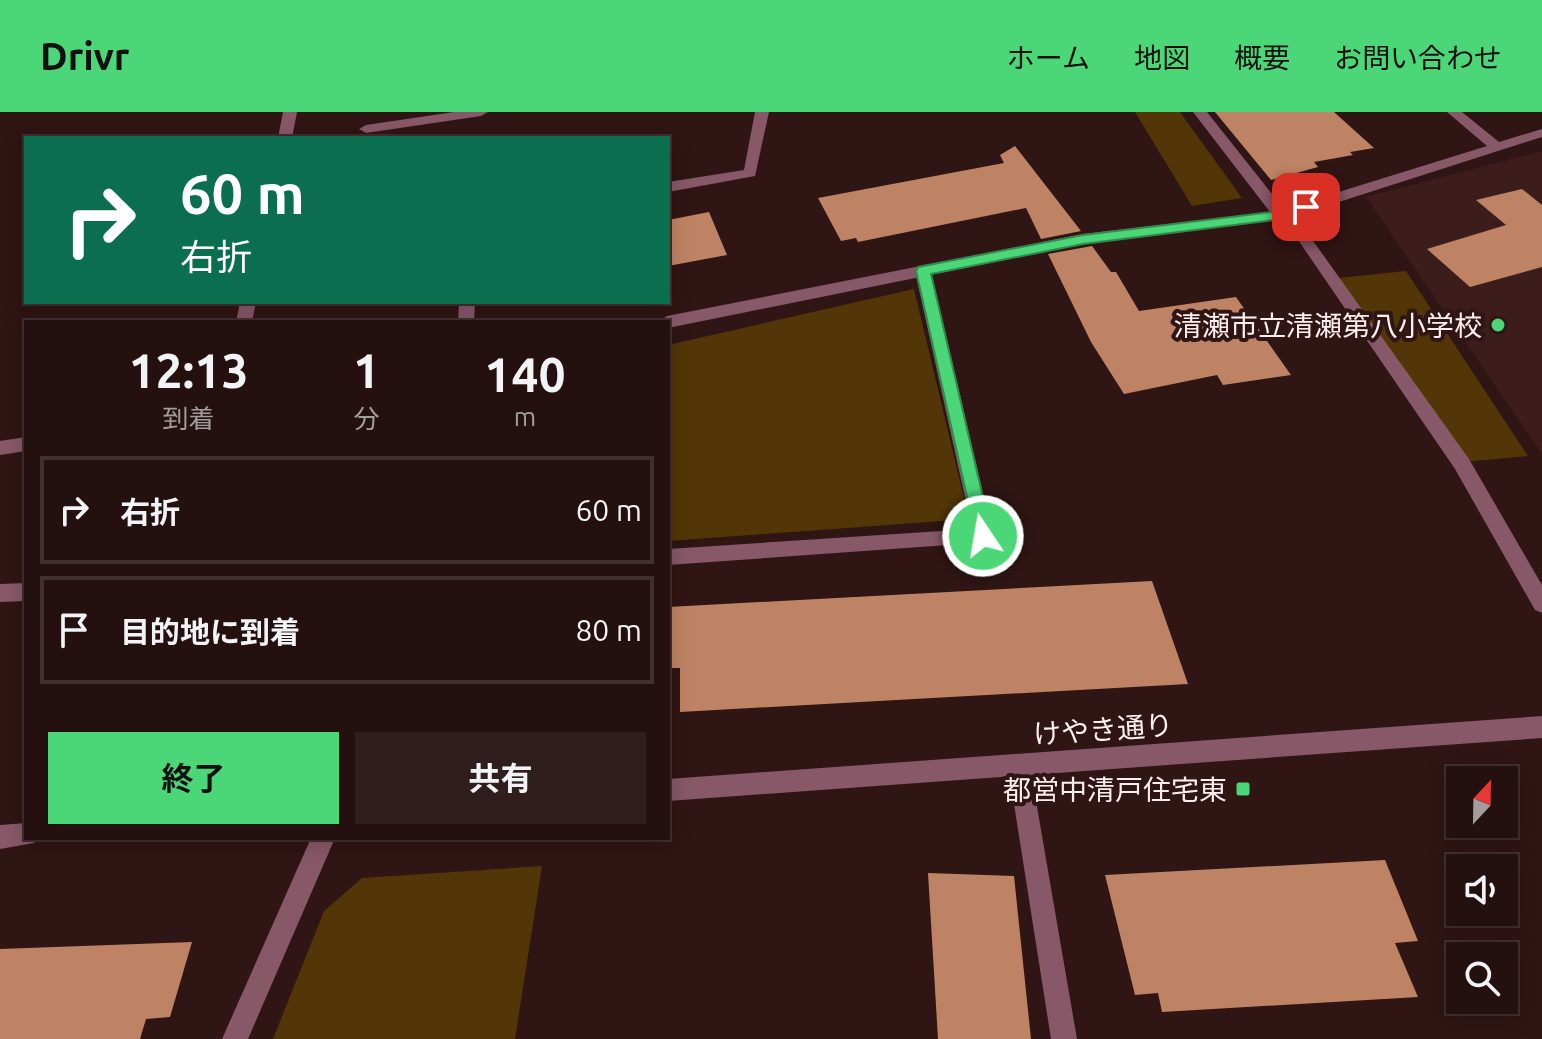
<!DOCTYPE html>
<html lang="ja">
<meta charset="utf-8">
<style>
body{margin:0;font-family:Ubuntu,"Noto Sans JP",sans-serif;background:#2f1e1d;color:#f1f3f6;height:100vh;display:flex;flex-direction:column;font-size:30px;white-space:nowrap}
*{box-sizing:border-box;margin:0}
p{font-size:26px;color:#a39d9e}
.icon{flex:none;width:44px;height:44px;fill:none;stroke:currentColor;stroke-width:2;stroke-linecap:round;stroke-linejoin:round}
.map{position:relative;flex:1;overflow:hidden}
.sheet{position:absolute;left:24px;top:208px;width:646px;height:520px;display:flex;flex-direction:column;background:#23100f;border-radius:0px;box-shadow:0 4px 20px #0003,0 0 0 2px #40302f}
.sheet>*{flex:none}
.hud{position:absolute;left:24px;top:24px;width:646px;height:168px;border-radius:0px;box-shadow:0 4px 20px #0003,0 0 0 2px #40302f;background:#0b6e4f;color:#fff;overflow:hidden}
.needle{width:52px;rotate:22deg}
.tools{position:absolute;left:1446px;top:654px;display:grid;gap:16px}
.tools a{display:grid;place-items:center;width:72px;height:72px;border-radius:0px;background:#23100f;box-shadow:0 4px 20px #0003,0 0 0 2px #40302f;font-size:40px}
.pin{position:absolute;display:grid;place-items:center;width:68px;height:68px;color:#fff;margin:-34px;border-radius:16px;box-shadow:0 4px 12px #0006}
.me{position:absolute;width:88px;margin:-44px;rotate:348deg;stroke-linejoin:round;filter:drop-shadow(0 0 6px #0008)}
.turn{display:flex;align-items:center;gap:28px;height:168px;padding:0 24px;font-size:36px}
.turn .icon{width:104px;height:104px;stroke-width:2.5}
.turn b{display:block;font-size:56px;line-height:68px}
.eta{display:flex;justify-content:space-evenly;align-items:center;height:136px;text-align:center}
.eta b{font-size:48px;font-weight:700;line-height:56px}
.cta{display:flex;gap:16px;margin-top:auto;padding:16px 24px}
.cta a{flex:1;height:92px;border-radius:0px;background:#4bd677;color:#111;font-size:32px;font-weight:700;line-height:92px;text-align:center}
.cta a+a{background:#2f1e1d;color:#f1f3f6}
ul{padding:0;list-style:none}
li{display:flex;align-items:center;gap:24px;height:108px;margin:0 16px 12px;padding:0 8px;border:4px solid #40302f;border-radius:0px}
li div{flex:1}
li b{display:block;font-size:30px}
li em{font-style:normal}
header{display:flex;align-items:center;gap:48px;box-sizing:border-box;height:112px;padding:0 40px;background:#4bd677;color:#111}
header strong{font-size:38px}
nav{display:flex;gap:44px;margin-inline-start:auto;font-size:28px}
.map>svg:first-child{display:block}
.built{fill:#3d1d1b}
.green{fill:#523608}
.building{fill:#be8364}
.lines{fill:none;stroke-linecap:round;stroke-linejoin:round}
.service{fill:#875868;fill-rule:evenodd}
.minor{fill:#875868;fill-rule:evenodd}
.tertiary{fill:#875868;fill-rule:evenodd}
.route{fill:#4bd677;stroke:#318b4d;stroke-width:2}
.poi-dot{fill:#4bd677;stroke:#2f1514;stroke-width:3}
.labels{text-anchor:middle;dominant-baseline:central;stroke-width:8;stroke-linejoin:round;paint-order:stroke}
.poi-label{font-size:28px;fill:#feeeed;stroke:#2f1514;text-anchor:end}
.street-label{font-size:28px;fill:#feeeed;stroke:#2f1514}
</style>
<header>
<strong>Drivr</strong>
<nav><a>ホーム</a><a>地図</a><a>概要</a><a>お問い合わせ</a></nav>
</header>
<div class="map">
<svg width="1542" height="927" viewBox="0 0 1542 927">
<rect width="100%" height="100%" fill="#2f1514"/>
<path class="built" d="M 1542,39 L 1542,342 L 1366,85 Z"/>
<path class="green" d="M 1135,0 L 1180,0 L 1242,86 L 1192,94 Z
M 1406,159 L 1528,344 L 1463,350 L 1339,166 Z
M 914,177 L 969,407 L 668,429 L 668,233 Z
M 542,754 L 515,927 L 273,927 L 324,799 L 362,766 Z"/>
<path class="building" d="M 1215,0 L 1334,0 L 1374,36 L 1350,40 L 1353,43 L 1314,50 L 1318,55 L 1271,68 Z
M 1015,34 L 1081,119 L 1041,127 L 1026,96 L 858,130 L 856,126 L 841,129 L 818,86 L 1004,51 L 1000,43 Z
M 1522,77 L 1542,93 L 1542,155 L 1470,175 L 1427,137 L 1506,113 L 1476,88 Z
M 709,100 L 727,143 L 668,154 L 668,108 Z
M 1092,134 L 1111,160 L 1116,160 L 1139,199 L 1236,185 L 1291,263 L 1223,273 L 1217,263 L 1124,282 L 1091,230 L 1048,142 Z
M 1152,469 L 1188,572 L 680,600 L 680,556 L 668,556 L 668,495 Z
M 1385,748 L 1418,829 L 1395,831 L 1418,885 L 1162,900 L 1158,881 L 1135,883 L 1105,763 Z
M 928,761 L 1014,764 L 1031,927 L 938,927 Z
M 192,830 L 170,905 L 146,907 L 140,927 L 0,927 L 0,837 Z"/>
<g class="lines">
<path class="service" d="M 923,154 L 931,159 L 993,424 L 990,430 L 668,453 L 668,437 L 972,417 L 915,159 Z
M 26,471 L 26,489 L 0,490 L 0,472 Z"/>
<path class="minor" d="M 283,0 L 297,0 L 292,26 L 278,26 Z
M 454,0 L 488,0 L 481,4 L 366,21 L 359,17 L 366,13 Z
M 755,0 L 769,0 L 755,64 L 668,80 L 668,70 L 744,58 Z
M 1193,0 L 1207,0 L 1284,97 L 1487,34 L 1447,0 L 1462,0 L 1499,30 L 1542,17 L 1542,25 L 1292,105 L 1306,119 L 1469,347 L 1542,473 L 1542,501 L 1535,498 L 1455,357 L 1296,125 L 1278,108 L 1083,132 L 668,216 L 668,210 L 659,210 L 667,204 L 1083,122 L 1270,100 Z
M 240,190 L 256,190 L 252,210 L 236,210 Z
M 459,190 L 475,190 L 474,210 L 458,210 Z
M 26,325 L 26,339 L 0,343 L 0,329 Z
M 1019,643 L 1027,646 L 1030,654 L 1077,927 L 1051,927 L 1008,654 L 1011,646 Z
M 311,726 L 335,726 L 248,927 L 222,927 Z"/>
<path class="tertiary" d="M 1542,604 L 1542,626 L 668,689 L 668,667 Z
M 26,711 L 26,726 L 37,726 L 34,731 L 0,737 L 0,713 Z"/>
</g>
<path class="route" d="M 1306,90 L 1311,92 L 1311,98 L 1281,107 L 1083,132 L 931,162 L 992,424 L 983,431 L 977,429 L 916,159 L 918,155 L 1083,123 L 1280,99 Z"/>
<g class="poi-dot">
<circle cx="1498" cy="213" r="8"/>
<rect x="1235" y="669" width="16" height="16" rx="4"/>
</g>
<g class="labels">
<g class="poi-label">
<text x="1482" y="213">清瀬市立清瀬第八小学校</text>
<text x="1227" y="677">都営中清戸住宅東</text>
</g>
<g class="street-label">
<text transform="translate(1103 617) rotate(-4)">けやき通り</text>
</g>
</g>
</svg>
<div class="tools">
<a><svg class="needle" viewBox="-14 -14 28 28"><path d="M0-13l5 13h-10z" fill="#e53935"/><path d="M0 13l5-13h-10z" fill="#a39d9e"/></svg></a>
<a><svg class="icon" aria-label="sound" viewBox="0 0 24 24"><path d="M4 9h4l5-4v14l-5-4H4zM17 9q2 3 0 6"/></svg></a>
<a><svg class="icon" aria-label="search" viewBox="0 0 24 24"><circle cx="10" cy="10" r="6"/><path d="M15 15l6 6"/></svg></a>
</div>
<div class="pin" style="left:1306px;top:95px;background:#d93025"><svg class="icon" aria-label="arrive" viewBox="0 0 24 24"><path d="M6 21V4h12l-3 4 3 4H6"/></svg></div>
<svg class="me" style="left:983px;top:424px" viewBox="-20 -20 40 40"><circle r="17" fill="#4bd677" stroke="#fff" stroke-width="3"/><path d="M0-11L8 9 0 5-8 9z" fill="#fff"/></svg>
<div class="hud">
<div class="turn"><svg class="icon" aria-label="right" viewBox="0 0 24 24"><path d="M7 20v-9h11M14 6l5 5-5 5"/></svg><div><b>60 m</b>右折</div></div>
</div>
<section class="sheet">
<div class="eta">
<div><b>12:13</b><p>到着</p></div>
<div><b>1</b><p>分</p></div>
<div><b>140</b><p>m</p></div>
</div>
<ul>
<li><svg class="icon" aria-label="right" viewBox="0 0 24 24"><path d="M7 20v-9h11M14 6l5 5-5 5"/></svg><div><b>右折</b></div><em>60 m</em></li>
<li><svg class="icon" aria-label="arrive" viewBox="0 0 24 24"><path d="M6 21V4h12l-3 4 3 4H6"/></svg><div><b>目的地に到着</b></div><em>80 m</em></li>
</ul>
<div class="cta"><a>終了</a><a>共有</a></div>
</section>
</div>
